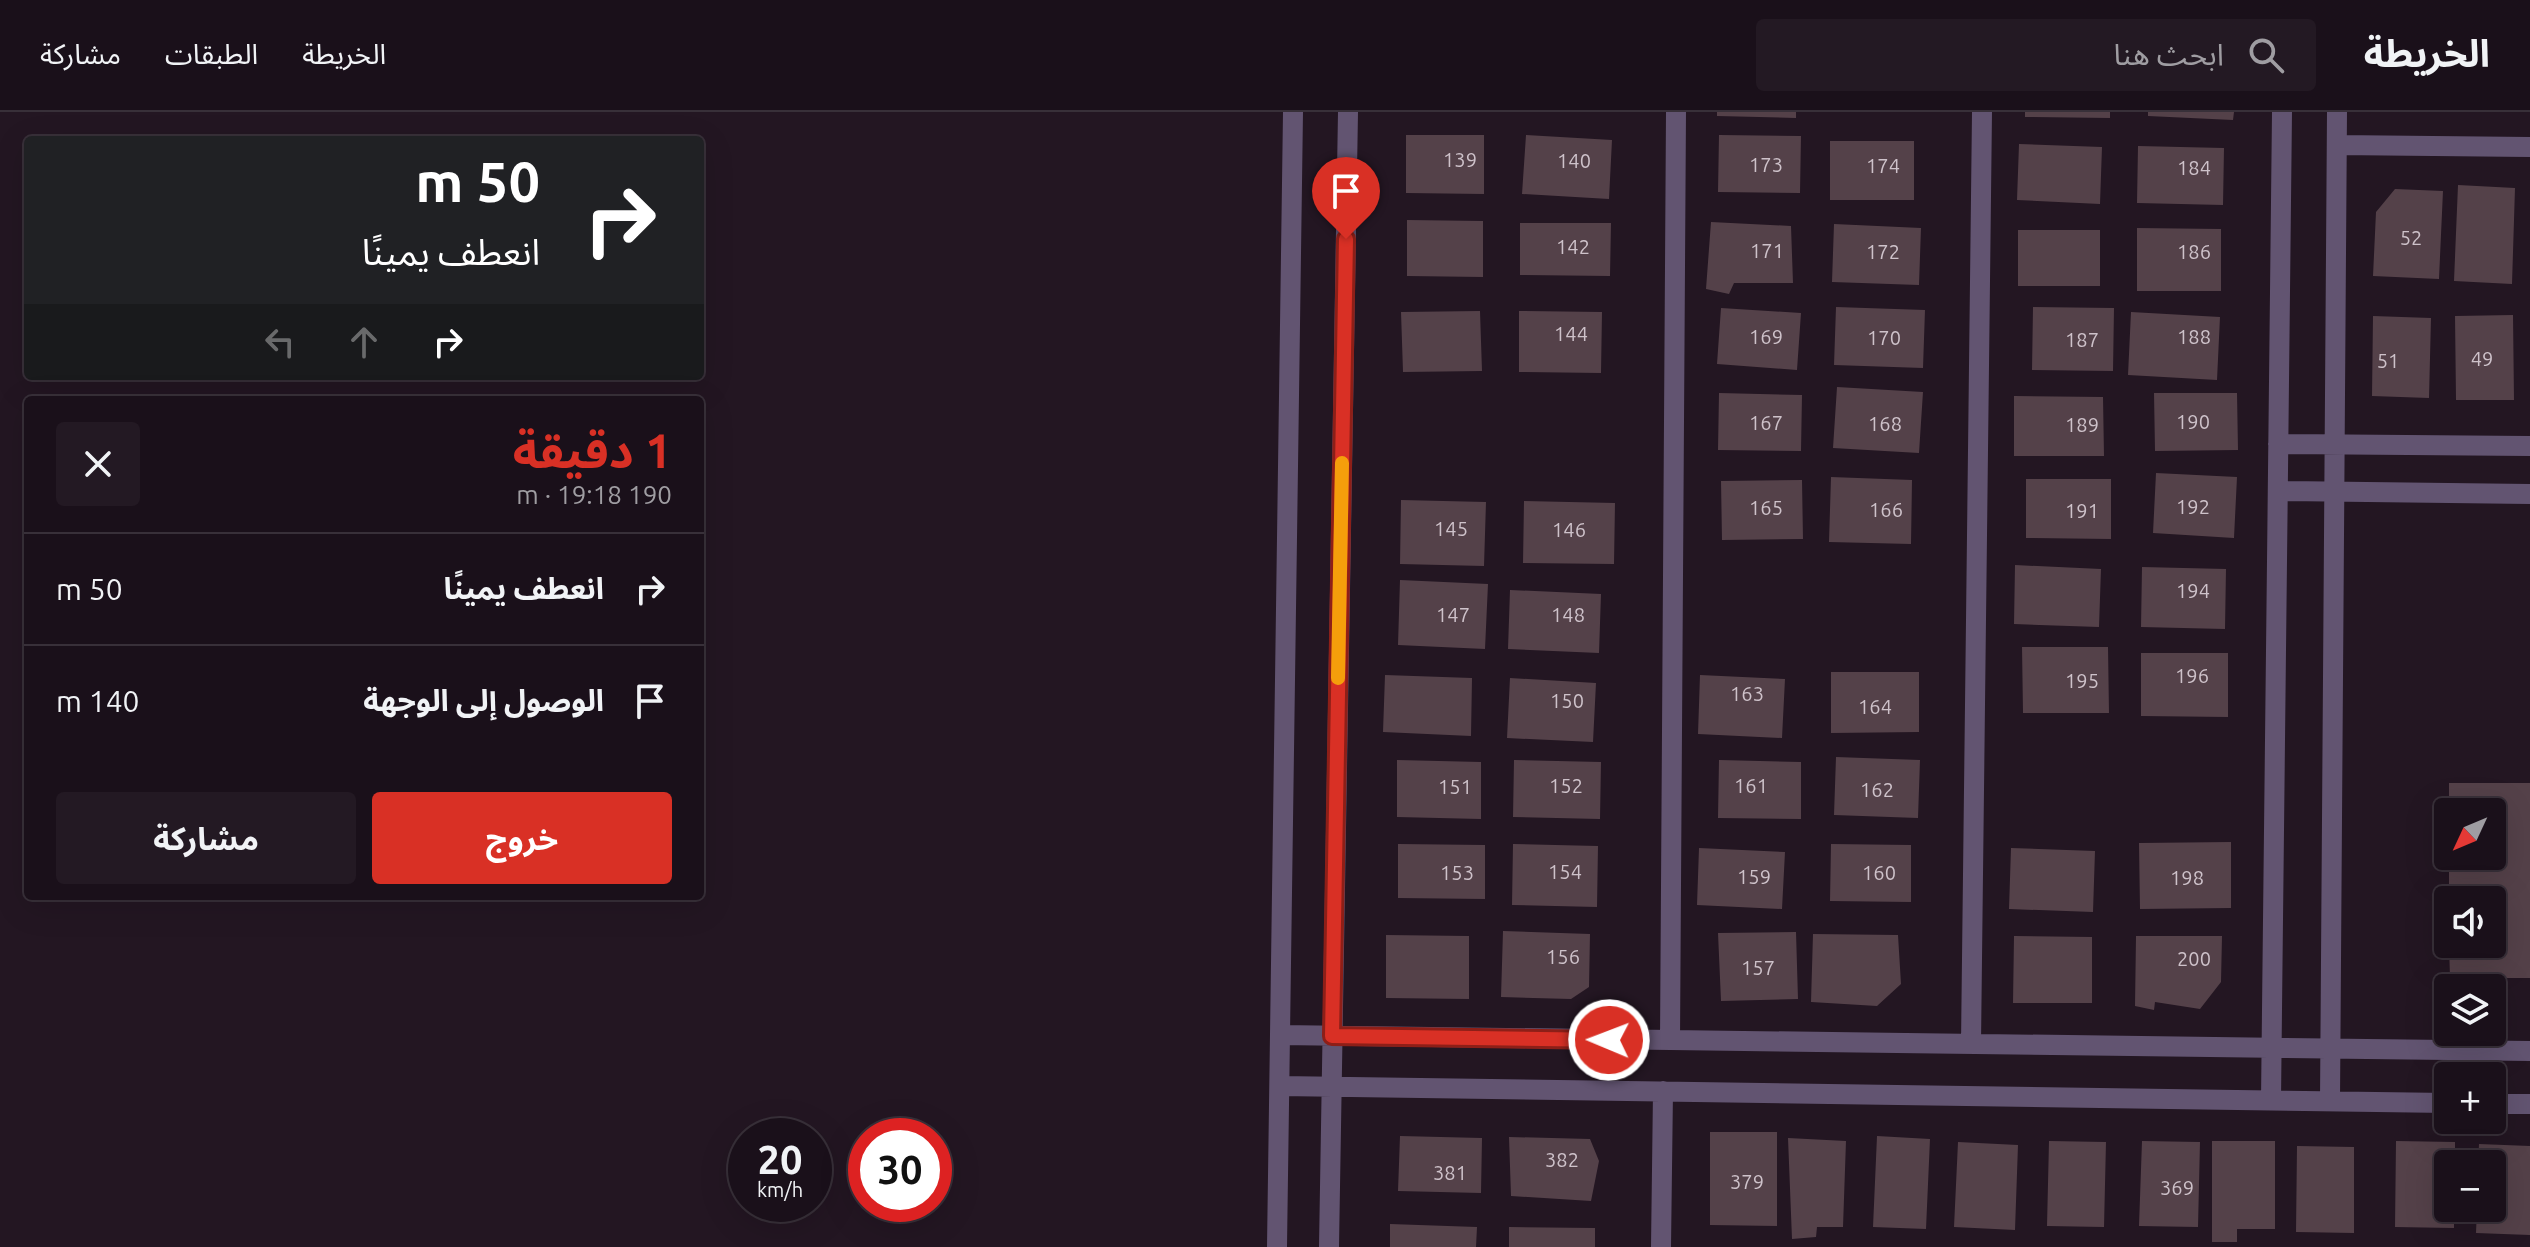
<!DOCTYPE html>
<html lang="ar">
<meta charset="utf-8">
<style>
body{margin:0;font-family:Ubuntu,"Noto Sans Arabic",sans-serif;background:#231923;color:#f1f3f6;direction:rtl;height:100vh;display:flex;flex-direction:column;font-size:30px;white-space:nowrap}
*{box-sizing:border-box;margin:0}
p{font-size:26px;color:#9f9da2}
.icon{flex:none;width:44px;height:44px;fill:none;stroke:currentColor;stroke-width:2;stroke-linecap:round;stroke-linejoin:round}
.map{position:relative;flex:1;overflow:hidden;direction:ltr}
.drawer{position:absolute;left:24px;top:284px;width:680px;height:504px;display:flex;flex-direction:column;background:#1a101a;border-radius:8px;box-shadow:0 8px 32px #0002,0 0 0 2px #383039;direction:rtl}
.drawer>*{flex:none}
.banner{position:absolute;left:24px;top:24px;width:680px;height:244px;border-radius:8px;box-shadow:0 8px 32px #0002,0 0 0 2px #383039;direction:rtl;background:#202124;color:#fff;overflow:hidden}
.needle{width:52px;rotate:226deg}
.buttons{position:absolute;left:2434px;top:686px;display:grid;gap:16px}
.buttons a{display:grid;place-items:center;width:72px;height:72px;border-radius:8px;background:#1a101a;box-shadow:0 8px 32px #0002,0 0 0 2px #383039;font-size:40px}
.speed{position:absolute;left:728px;top:1006px;display:flex;gap:16px;font-size:40px;font-weight:700;text-align:center}
.speed>*{display:grid;place-content:center;width:104px;height:104px;border-radius:50%;background:#1a101a;box-shadow:0 8px 32px #0002,0 0 0 2px #383039;line-height:1}
.speed small{font-size:20px;font-weight:400}
.speed .limit{border:12px solid #d22;background:#fff;color:#111}
.pin{position:absolute;display:grid;place-items:center;width:68px;height:68px;color:#fff;margin:-82px -34px;border-radius:50% 50% 50% 0;rotate:-45deg;box-shadow:0 0 8px #0007}
.pin .icon{rotate:45deg}
.me{position:absolute;width:88px;margin:-44px;rotate:271deg;stroke-linejoin:round;filter:drop-shadow(0 0 6px #0008)}
.turn{display:flex;align-items:center;gap:28px;height:168px;padding:0 32px;font-size:36px}
.turn .icon{width:104px;height:104px;stroke-width:2.5}
.turn b{display:block;font-size:56px;line-height:68px}
.lanes{display:flex;align-items:center;height:76px;padding:0 32px;background:#0003;justify-content:center;gap:40px;direction:ltr}
.lanes .off{opacity:.35}
.round{display:grid;place-items:center;flex:none;width:84px;height:84px;border-radius:8px;background:#231923}
.head{display:flex;align-items:center;justify-content:space-between;height:136px;padding:0 32px}
h1{font-size:48px;font-weight:700;line-height:60px;color:#d93025}
.button{display:flex;gap:16px;margin-top:auto;padding:16px 32px}
.button a{flex:1;height:92px;border-radius:8px;background:#d93025;color:#fff;font-size:32px;font-weight:700;line-height:92px;text-align:center}
.button a+a{background:#231923;color:#f1f3f6}
ul{padding:0;list-style:none}
li{display:flex;align-items:center;gap:24px;height:112px;padding:0 32px;border-top:2px solid #383039}
li div{flex:1}
li b{display:block;font-size:30px}
li em{font-style:normal}
header{display:flex;align-items:center;gap:48px;box-sizing:border-box;height:112px;padding:0 40px;background:#1a101a;border-bottom:2px solid #383039}
header strong{font-size:38px}
nav{display:flex;gap:44px;margin-inline-start:auto;font-size:28px}
.search{width:560px;height:72px;background:#231923;display:flex;align-items:center;gap:20px;box-sizing:border-box;padding:0 28px;border-radius:8px;color:#9f9da2;font-size:30px}
.map>svg:first-child{display:block}
.building{fill:#544149}
.lines{fill:none;stroke-linecap:round;stroke-linejoin:round}
.minor{stroke:#625471;stroke-width:20}
.route-casing{stroke:#8d1f18;stroke-width:20}
.route{stroke:#d93025;stroke-width:14}
.slow{stroke:#f59e0b;stroke-width:14}
.labels{text-anchor:middle;dominant-baseline:central;stroke-width:8;stroke-linejoin:round;paint-order:stroke}
.number-label{font-size:20px;fill:#cec2ca}
</style>
<header>
<strong>الخريطة</strong>
<div class="search"><svg class="icon" aria-label="search" viewBox="0 0 24 24"><circle cx="10" cy="10" r="6"/><path d="M15 15l6 6"/></svg>ابحث هنا</div>
<nav><a>الخريطة</a><a>الطبقات</a><a>مشاركة</a></nav>
</header>
<div class="map">
<svg width="2530" height="1135" viewBox="0 0 2530 1135">
<rect width="100%" height="100%" fill="#231622"/>
<path class="building" d="M 1717,0 L 1796,0 L 1796,6 L 1717,4 Z
M 2025,0 L 2110,0 L 2110,6 L 2025,5 Z
M 2148,0 L 2234,0 L 2233,8 L 2148,4 Z
M 1406,23 L 1484,23 L 1484,82 L 1406,81 Z
M 1526,23 L 1612,28 L 1609,87 L 1522,82 Z
M 1719,23 L 1801,24 L 1800,81 L 1718,80 Z
M 1830,29 L 1914,29 L 1914,88 L 1830,88 Z
M 2019,32 L 2102,35 L 2100,92 L 2017,88 Z
M 2138,34 L 2224,36 L 2223,93 L 2137,91 Z
M 2458,73 L 2515,76 L 2512,172 L 2454,169 Z
M 2395,77 L 2443,79 L 2439,167 L 2373,164 L 2376,100 Z
M 1407,108 L 1483,109 L 1483,165 L 1407,164 Z
M 1711,110 L 1791,114 L 1793,171 L 1734,171 L 1729,182 L 1706,177 Z
M 1520,111 L 1611,111 L 1610,164 L 1520,163 Z
M 1834,112 L 1921,116 L 1919,173 L 1832,170 Z
M 2137,116 L 2221,117 L 2221,179 L 2137,179 Z
M 2018,118 L 2100,118 L 2100,174 L 2018,174 Z
M 1836,195 L 1925,198 L 1923,256 L 1834,253 Z
M 2033,195 L 2114,196 L 2113,259 L 2032,258 Z
M 1721,196 L 1801,201 L 1797,258 L 1717,252 Z
M 1480,199 L 1482,259 L 1403,260 L 1401,200 Z
M 1519,199 L 1602,200 L 1601,261 L 1519,260 Z
M 2131,200 L 2220,205 L 2217,268 L 2128,263 Z
M 2513,203 L 2514,288 L 2456,288 L 2455,204 Z
M 2373,204 L 2431,206 L 2429,286 L 2372,284 Z
M 1837,275 L 1923,280 L 1919,341 L 1833,336 Z
M 1719,281 L 1802,283 L 1801,339 L 1718,338 Z
M 2154,281 L 2237,281 L 2238,338 L 2155,339 Z
M 2014,284 L 2103,285 L 2104,344 L 2014,344 Z
M 2156,361 L 2237,365 L 2234,426 L 2153,421 Z
M 1831,365 L 1912,368 L 1911,432 L 1829,430 Z
M 2026,367 L 2111,367 L 2111,427 L 2026,426 Z
M 1802,368 L 1803,427 L 1722,428 L 1721,369 Z
M 1401,388 L 1486,390 L 1484,454 L 1400,452 Z
M 1524,389 L 1615,391 L 1614,452 L 1523,451 Z
M 2015,453 L 2101,457 L 2099,515 L 2014,512 Z
M 2142,455 L 2226,457 L 2225,517 L 2141,515 Z
M 1400,468 L 1488,472 L 1485,537 L 1398,533 Z
M 1510,478 L 1601,482 L 1599,541 L 1508,537 Z
M 2022,535 L 2108,535 L 2109,601 L 2023,601 Z
M 2141,541 L 2228,541 L 2228,605 L 2141,604 Z
M 1831,560 L 1919,560 L 1919,620 L 1831,621 Z
M 1385,563 L 1472,566 L 1471,624 L 1383,620 Z
M 1700,563 L 1785,567 L 1782,626 L 1698,622 Z
M 1510,566 L 1596,571 L 1593,630 L 1507,626 Z
M 1836,645 L 1920,648 L 1918,706 L 1834,703 Z
M 1397,648 L 1481,650 L 1481,707 L 1397,705 Z
M 1514,648 L 1601,650 L 1600,707 L 1513,705 Z
M 1719,648 L 1801,650 L 1801,707 L 1718,706 Z
M 2449,671 L 2530,671 L 2530,866 L 2450,866 L 2449,832 L 2492,832 L 2492,788 L 2449,788 L 2449,744 L 2492,744 L 2492,700 L 2449,700 Z
M 2231,730 L 2231,796 L 2140,797 L 2139,731 Z
M 1398,732 L 1485,733 L 1485,787 L 1398,786 Z
M 1513,732 L 1598,734 L 1597,795 L 1512,793 Z
M 1831,732 L 1911,733 L 1911,790 L 1830,789 Z
M 1699,736 L 1785,740 L 1782,797 L 1697,793 Z
M 2011,736 L 2095,739 L 2093,800 L 2009,797 Z
M 1503,819 L 1590,822 L 1589,875 L 1571,887 L 1501,885 Z
M 1796,820 L 1798,887 L 1721,889 L 1718,821 Z
M 1813,822 L 1898,823 L 1901,872 L 1877,894 L 1811,890 Z
M 1386,823 L 1469,824 L 1469,887 L 1386,886 Z
M 2014,824 L 2092,825 L 2092,891 L 2013,891 Z
M 2136,824 L 2222,824 L 2221,870 L 2200,897 L 2155,890 L 2154,898 L 2135,894 Z
M 1710,1020 L 1777,1020 L 1777,1114 L 1710,1113 Z
M 1400,1024 L 1482,1026 L 1481,1081 L 1398,1079 Z
M 1877,1024 L 1930,1027 L 1926,1117 L 1873,1115 Z
M 1509,1025 L 1590,1027 L 1599,1049 L 1591,1089 L 1511,1084 Z
M 1788,1026 L 1846,1029 L 1843,1115 L 1817,1115 L 1816,1125 L 1792,1127 Z
M 2049,1029 L 2106,1030 L 2104,1115 L 2047,1114 Z
M 2142,1029 L 2200,1030 L 2198,1115 L 2139,1114 Z
M 2212,1029 L 2275,1029 L 2275,1117 L 2237,1117 L 2237,1130 L 2212,1130 Z
M 2396,1029 L 2455,1030 L 2455,1052 L 2448,1052 L 2448,1096 L 2454,1096 L 2454,1116 L 2395,1115 Z
M 1958,1030 L 2018,1033 L 2015,1118 L 1954,1115 Z
M 2479,1032 L 2530,1034 L 2530,1123 L 2476,1121 L 2477,1096 L 2492,1096 L 2492,1052 L 2478,1052 Z
M 2297,1034 L 2354,1035 L 2354,1121 L 2296,1120 Z
M 1390,1112 L 1477,1115 L 1476,1135 L 1390,1135 Z
M 1509,1115 L 1595,1116 L 1595,1135 L 1509,1135 Z"/>
<g class="lines">
<path class="minor" d="M 2337,33 L 2530,35
M 2278,332 L 2530,334
M 2278,379 L 2530,382
M 1280,923 L 2530,939
M 1670,928 L 1676,0
M 1971,932 L 1982,0
M 1280,974 L 2448,991
M 2271,988 L 2282,0
M 2330,989 L 2337,0
M 2492,992 L 2530,992
M 1277,1135 L 1293,0
M 1329,1135 L 1348,0
M 1661,1135 L 1663,979"/>
</g>
<g class="lines">
<g class="route-casing">
<path id="route" d="M 1346,127 L 1332,924 L 1609,928"/>
</g>
<use href="#route" class="route"/>
<path class="slow" d="M 1338,566 L 1342,351"/>
</g>
<g class="labels">
<g class="number-label">
<text x="1460" y="47">139</text>
<text x="1574" y="48">140</text>
<text x="1766" y="52">173</text>
<text x="1883" y="53">174</text>
<text x="2194" y="55">184</text>
<text x="2411" y="125">52</text>
<text x="1573" y="134">142</text>
<text x="1767" y="138">171</text>
<text x="1883" y="139">172</text>
<text x="2194" y="139">186</text>
<text x="1571" y="221">144</text>
<text x="1766" y="224">169</text>
<text x="2194" y="224">188</text>
<text x="1884" y="225">170</text>
<text x="2082" y="227">187</text>
<text x="2482" y="246">49</text>
<text x="2388" y="248">51</text>
<text x="2193" y="309">190</text>
<text x="1766" y="310">167</text>
<text x="1885" y="311">168</text>
<text x="2082" y="312">189</text>
<text x="2193" y="394">192</text>
<text x="1766" y="395">165</text>
<text x="1886" y="397">166</text>
<text x="2082" y="398">191</text>
<text x="1451" y="416">145</text>
<text x="1569" y="417">146</text>
<text x="2193" y="478">194</text>
<text x="1453" y="502">147</text>
<text x="1568" y="502">148</text>
<text x="2192" y="563">196</text>
<text x="2082" y="568">195</text>
<text x="1747" y="581">163</text>
<text x="1567" y="588">150</text>
<text x="1875" y="594">164</text>
<text x="1566" y="673">152</text>
<text x="1751" y="673">161</text>
<text x="1455" y="674">151</text>
<text x="1877" y="677">162</text>
<text x="1565" y="759">154</text>
<text x="1457" y="760">153</text>
<text x="1879" y="760">160</text>
<text x="1754" y="764">159</text>
<text x="2187" y="765">198</text>
<text x="1563" y="844">156</text>
<text x="2194" y="846">200</text>
<text x="1758" y="855">157</text>
<text x="1562" y="1047">382</text>
<text x="1450" y="1060">381</text>
<text x="1747" y="1069">379</text>
<text x="2177" y="1075">369</text>
</g>
</g>
</svg>
<div class="buttons">
<a><svg class="needle" viewBox="-14 -14 28 28"><path d="M0-13l5 13h-10z" fill="#e53935"/><path d="M0 13l5-13h-10z" fill="#9f9da2"/></svg></a>
<a><svg class="icon" aria-label="sound" viewBox="0 0 24 24"><path d="M4 9h4l5-4v14l-5-4H4zM17 9q2 3 0 6"/></svg></a>
<a><svg class="icon" aria-label="layers" viewBox="0 0 24 24"><path d="M12 4l9 5-9 5-9-5zM3 14l9 5 9-5"/></svg></a>
<a>+</a>
<a>−</a>
</div>
<div class="speed"><div>20<small>km/h</small></div><div class="limit">30</div></div>
<div class="pin" style="left:1346px;top:127px;background:#d93025"><svg class="icon" aria-label="arrive" viewBox="0 0 24 24"><path d="M6 21V4h12l-3 4 3 4H6"/></svg></div>
<svg class="me" style="left:1609px;top:928px" viewBox="-20 -20 40 40"><circle r="17" fill="#d93025" stroke="#fff" stroke-width="3"/><path d="M0-11L8 9 0 5-8 9z" fill="#fff"/></svg>
<div class="banner">
<div class="turn"><svg class="icon" aria-label="right" viewBox="0 0 24 24"><path d="M7 20v-9h11M14 6l5 5-5 5"/></svg><div><b>50 m</b>انعطف يمينًا</div></div>
<div class="lanes"><svg class="icon off" aria-label="left" viewBox="0 0 24 24"><path d="M17 20v-9H6M10 6l-5 5 5 5"/></svg><svg class="icon off" aria-label="ahead" viewBox="0 0 24 24"><path d="M12 20V5M6 11l6-6 6 6"/></svg><svg class="icon" aria-label="right" viewBox="0 0 24 24"><path d="M7 20v-9h11M14 6l5 5-5 5"/></svg></div>
</div>
<section class="drawer">
<div class="head"><div><h1>1 دقيقة</h1><p>190 m · 19:18</p></div><a class="round"><svg class="icon" aria-label="close" viewBox="0 0 24 24"><path d="M6 6l12 12M18 6L6 18"/></svg></a></div>
<ul>
<li><svg class="icon" aria-label="right" viewBox="0 0 24 24"><path d="M7 20v-9h11M14 6l5 5-5 5"/></svg><div><b>انعطف يمينًا</b></div><em>50 m</em></li>
<li><svg class="icon" aria-label="arrive" viewBox="0 0 24 24"><path d="M6 21V4h12l-3 4 3 4H6"/></svg><div><b>الوصول إلى الوجهة</b></div><em>140 m</em></li>
</ul>
<div class="button"><a>خروج</a><a>مشاركة</a></div>
</section>
</div>
